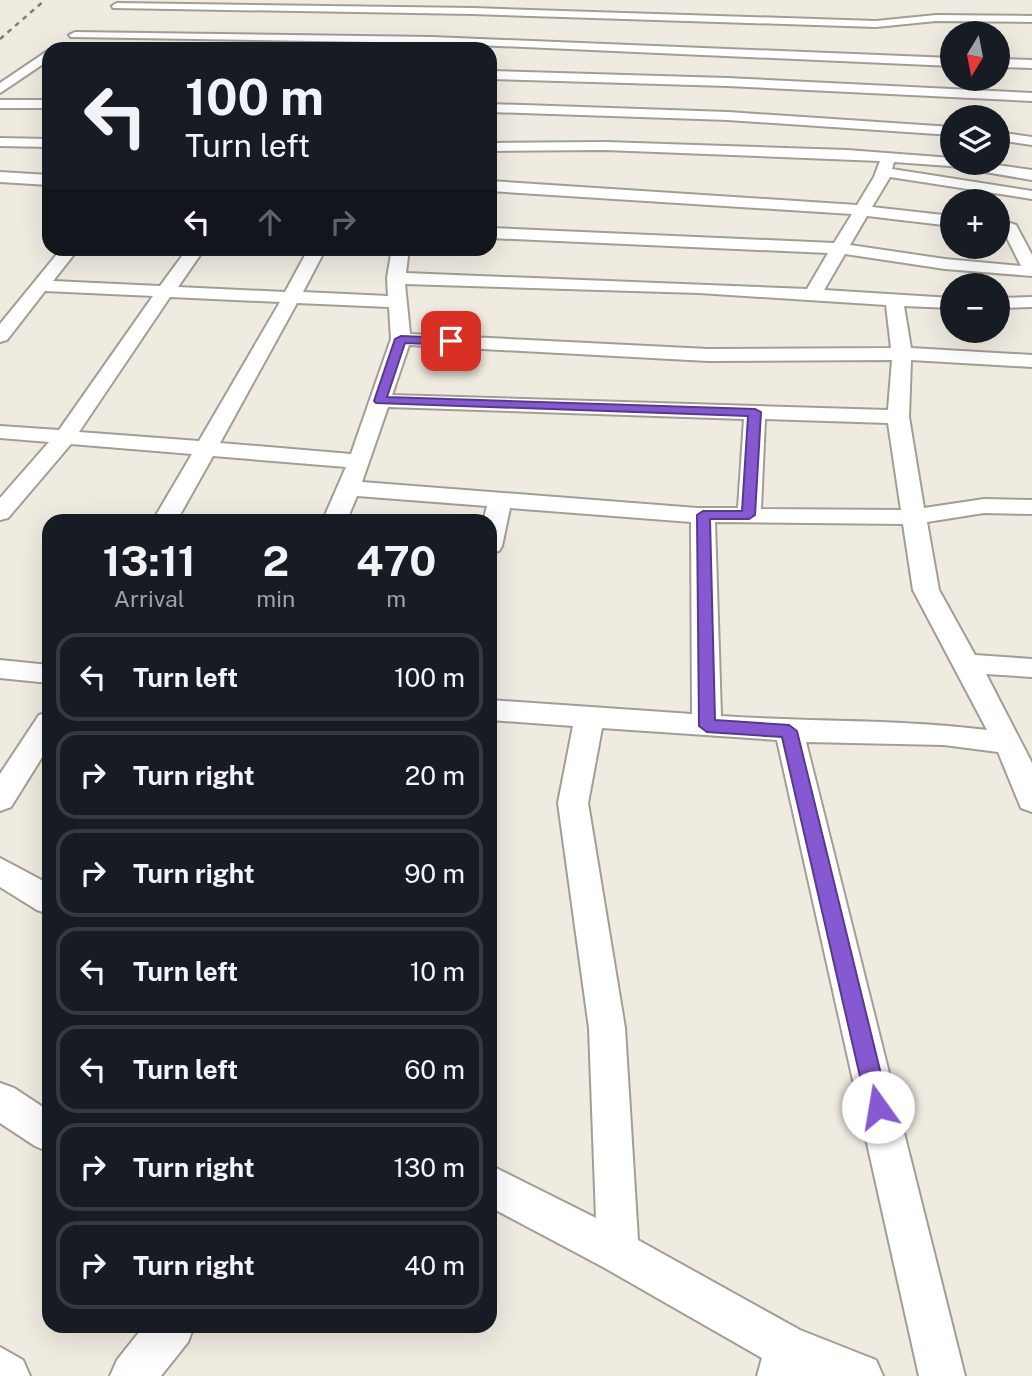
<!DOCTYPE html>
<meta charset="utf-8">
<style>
body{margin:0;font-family:"Public Sans",sans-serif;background:#242831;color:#f1f3f6;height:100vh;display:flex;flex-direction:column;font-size:26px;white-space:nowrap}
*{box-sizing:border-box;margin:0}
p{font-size:23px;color:#9ea1a6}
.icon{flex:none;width:38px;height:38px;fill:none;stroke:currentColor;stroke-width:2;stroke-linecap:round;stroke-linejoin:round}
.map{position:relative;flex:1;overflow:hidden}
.sheet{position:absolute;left:42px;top:514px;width:455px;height:819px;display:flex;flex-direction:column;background:#171b24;border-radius:21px;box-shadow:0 7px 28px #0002}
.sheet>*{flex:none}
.top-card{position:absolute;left:42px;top:42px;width:455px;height:214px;border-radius:21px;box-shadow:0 7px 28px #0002;background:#171b24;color:#f1f3f6;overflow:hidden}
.needle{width:46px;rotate:190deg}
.buttons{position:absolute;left:940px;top:21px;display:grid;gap:14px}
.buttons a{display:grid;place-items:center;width:70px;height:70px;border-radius:50%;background:#171b24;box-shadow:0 7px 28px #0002;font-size:35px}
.pin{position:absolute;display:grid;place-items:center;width:60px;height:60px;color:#fff;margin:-30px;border-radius:14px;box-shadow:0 4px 10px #0006}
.me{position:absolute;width:77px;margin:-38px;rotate:347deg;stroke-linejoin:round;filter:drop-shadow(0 0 5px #0008)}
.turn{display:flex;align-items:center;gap:24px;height:147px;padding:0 28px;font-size:32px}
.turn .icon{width:91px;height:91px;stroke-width:2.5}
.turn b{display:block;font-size:49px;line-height:60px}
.lanes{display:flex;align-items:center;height:66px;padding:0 28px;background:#0003;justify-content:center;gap:35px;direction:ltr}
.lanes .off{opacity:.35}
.eta{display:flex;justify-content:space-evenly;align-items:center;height:119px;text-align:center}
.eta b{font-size:42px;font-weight:700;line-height:49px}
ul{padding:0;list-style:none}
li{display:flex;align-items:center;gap:21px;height:88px;margin:0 14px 10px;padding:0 14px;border:4px solid #363941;border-radius:21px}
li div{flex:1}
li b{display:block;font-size:26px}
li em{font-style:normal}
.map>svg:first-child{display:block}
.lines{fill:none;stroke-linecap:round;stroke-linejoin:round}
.street-casing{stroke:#a29e95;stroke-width:4}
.street{fill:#fff;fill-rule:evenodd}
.rail{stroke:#7f7d76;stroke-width:2.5;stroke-dasharray:5 5;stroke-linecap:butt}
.route{fill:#8659d2;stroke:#573a88;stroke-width:2}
</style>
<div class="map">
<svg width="1032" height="1376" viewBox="0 0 1032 1376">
<rect width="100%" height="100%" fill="#efebe1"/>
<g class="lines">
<g class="street-casing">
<path id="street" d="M 117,3 L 473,8 L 876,21 L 936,15 L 1032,16 L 1032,22 L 936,21 L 876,27 L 473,14 L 113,8 L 112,6 Z
M 75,32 L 432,37 L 952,58 L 952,66 L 432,43 L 71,37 L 69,35 Z
M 49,50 L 49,60 L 0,93 L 0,83 Z
M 998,59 L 1032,60 L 1032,68 L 998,67 Z
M 490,71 L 727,78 L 1032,93 L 1032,101 L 727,86 L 490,79 Z
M 0,100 L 49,100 L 49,108 L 0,108 Z
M 490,104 L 728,112 L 952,127 L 952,135 L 728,120 L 490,112 Z
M 998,132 L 1032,137 L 1032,145 L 998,140 Z
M 0,138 L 49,139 L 49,147 L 0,146 Z
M 605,142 L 847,150 L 952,158 L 952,163 L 982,163 L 1032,170 L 1032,180 L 950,166 L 894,162 L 892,169 L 1032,191 L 1032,199 L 890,177 L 872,207 L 952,216 L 952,226 L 867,216 L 850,245 L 945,259 L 1021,266 L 1002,228 L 1010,223 L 1016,225 L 1032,255 L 1032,276 L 945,269 L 845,254 L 824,290 L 952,298 L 952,308 L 904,306 L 911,348 L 1032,355 L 1032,367 L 911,360 L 909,417 L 924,508 L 984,499 L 1032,500 L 1032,514 L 984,513 L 927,522 L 939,590 L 975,655 L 1032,659 L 1032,677 L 986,674 L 1032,763 L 1032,812 L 1021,808 L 998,752 L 944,745 L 806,742 L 965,1376 L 919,1376 L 777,740 L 602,728 L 588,803 L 625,1028 L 638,1240 L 800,1330 L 876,1360 L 883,1376 L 757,1376 L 762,1358 L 603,1267 L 490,1207 L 490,1165 L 596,1218 L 589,1028 L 558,803 L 573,726 L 490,720 L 490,700 L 692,714 L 691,522 L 510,508 L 502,546 L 499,551 L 490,553 L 490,522 L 483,522 L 487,506 L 357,496 L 346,522 L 322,522 L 346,467 L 213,456 L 176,522 L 152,522 L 192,454 L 71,444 L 8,518 L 0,520 L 0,498 L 49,442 L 0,438 L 0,426 L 59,430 L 153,296 L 45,291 L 7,340 L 0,342 L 0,324 L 62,248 L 79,248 L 53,281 L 160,286 L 188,248 L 205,248 L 178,287 L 285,292 L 309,248 L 326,248 L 303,292 L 388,296 L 387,278 L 392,248 L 409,248 L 406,273 L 807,289 L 828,253 L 490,238 L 490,228 L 834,243 L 852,214 L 490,191 L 490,181 L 857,205 L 874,177 L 880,161 L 605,150 L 490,151 L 490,143 ZM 405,284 L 699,293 L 886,305 L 891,348 L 708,349 L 410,334 ZM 170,297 L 280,302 L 199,441 L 79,432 ZM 297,303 L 389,307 L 391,339 L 351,454 L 220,443 ZM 409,345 L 708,361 L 892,360 L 888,410 L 392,395 ZM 388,407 L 744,419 L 738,508 L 697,508 L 362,482 ZM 765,419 L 888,423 L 901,510 L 761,509 ZM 715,522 L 903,524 L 913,590 L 987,730 C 899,719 810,722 721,716 Z
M 0,172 L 49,175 L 49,185 L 0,182 Z
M 1032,297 L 1032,307 L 998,308 L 998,298 Z
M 0,660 L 49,665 L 49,683 L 0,678 Z
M 49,712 L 49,746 L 11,807 L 0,811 L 0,774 L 39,715 Z
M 0,858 L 49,884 L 49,914 L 37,910 L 0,887 Z
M 0,1083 L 14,1088 L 49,1111 L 49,1152 L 35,1146 L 0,1123 Z
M 144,1326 L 194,1326 L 188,1342 L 161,1376 L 110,1376 L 117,1360 Z
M 0,1347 L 23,1360 L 30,1376 L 0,1376 Z"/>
</g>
<use href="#street" class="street"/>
<path class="rail" d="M 0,39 L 45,0"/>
</g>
<path class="route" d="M 401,336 L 451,338 L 457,341 L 451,345 L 405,343 L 387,397 L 755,409 L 761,412 L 755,515 L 749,519 L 710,519 L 715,720 L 789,725 L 797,731 L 889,1107 L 886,1115 L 878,1118 L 871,1115 L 867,1107 L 782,737 L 707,732 L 699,726 L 697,515 L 703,511 L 742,511 L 748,416 L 376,403 L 374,401 L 395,339 Z"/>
</svg>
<div class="buttons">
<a><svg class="needle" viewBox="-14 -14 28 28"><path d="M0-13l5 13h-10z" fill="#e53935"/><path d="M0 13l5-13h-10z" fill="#9ea1a6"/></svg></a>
<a><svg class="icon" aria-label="layers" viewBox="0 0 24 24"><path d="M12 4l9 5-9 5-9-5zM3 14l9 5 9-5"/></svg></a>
<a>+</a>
<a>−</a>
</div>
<div class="pin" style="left:451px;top:341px;background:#d93025"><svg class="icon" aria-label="arrive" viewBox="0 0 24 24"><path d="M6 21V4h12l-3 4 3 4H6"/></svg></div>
<svg class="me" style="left:878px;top:1107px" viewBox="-20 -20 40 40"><circle r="19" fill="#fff"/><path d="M0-13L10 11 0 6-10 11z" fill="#8659d2"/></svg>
<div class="top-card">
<div class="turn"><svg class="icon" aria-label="left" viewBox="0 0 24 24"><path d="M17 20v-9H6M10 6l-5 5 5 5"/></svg><div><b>100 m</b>Turn left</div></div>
<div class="lanes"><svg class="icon" aria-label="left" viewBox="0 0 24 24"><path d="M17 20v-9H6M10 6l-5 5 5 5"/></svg><svg class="icon off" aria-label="ahead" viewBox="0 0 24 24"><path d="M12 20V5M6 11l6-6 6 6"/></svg><svg class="icon off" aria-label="right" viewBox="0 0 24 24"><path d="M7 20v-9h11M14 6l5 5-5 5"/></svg></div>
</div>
<section class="sheet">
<div class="eta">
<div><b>13:11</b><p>Arrival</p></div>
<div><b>2</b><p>min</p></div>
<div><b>470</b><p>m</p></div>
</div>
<ul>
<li><svg class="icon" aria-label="left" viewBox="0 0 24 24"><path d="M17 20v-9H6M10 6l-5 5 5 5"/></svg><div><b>Turn left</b></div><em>100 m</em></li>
<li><svg class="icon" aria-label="right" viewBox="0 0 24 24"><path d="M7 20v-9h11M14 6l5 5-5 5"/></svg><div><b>Turn right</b></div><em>20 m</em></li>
<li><svg class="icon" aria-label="right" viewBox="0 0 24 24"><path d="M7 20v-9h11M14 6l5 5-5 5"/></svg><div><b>Turn right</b></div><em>90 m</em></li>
<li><svg class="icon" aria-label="left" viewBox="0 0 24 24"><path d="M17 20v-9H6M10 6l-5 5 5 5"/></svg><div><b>Turn left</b></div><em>10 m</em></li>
<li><svg class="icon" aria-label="left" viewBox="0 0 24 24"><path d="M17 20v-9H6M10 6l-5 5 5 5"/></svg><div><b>Turn left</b></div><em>60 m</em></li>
<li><svg class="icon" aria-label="right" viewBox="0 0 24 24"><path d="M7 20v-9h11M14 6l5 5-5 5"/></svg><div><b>Turn right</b></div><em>130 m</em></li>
<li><svg class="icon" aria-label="right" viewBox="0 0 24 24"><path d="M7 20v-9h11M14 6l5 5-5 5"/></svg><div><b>Turn right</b></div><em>40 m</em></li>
</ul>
</section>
</div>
